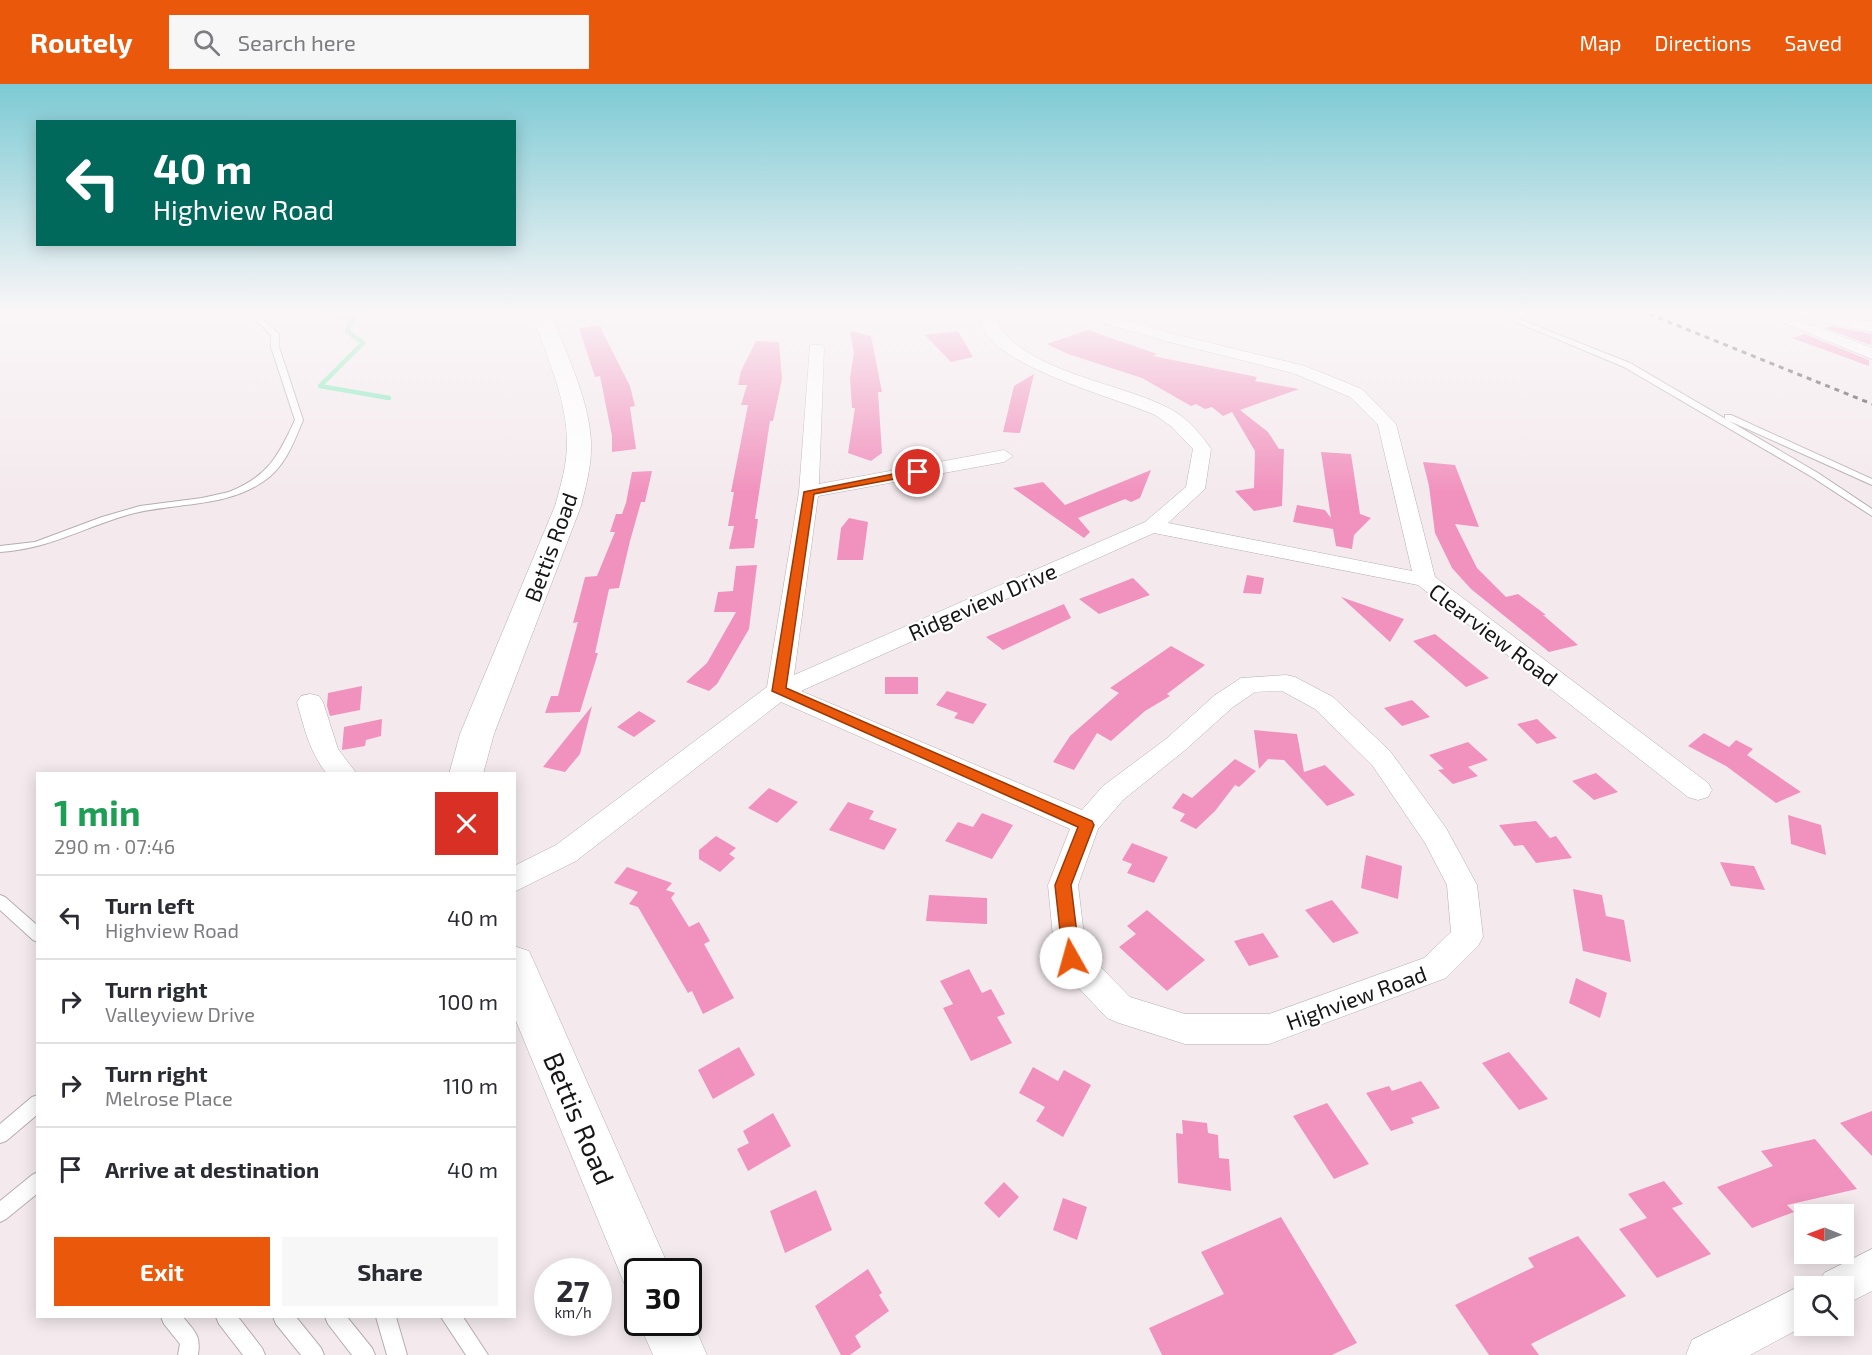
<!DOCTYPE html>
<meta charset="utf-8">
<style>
body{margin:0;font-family:"Exo 2",sans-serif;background:#f7f7f7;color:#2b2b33;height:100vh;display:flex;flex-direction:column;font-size:22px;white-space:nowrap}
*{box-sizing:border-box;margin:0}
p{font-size:20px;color:#7c7c81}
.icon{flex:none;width:33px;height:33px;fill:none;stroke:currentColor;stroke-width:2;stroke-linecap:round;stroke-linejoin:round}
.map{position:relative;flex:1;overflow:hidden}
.side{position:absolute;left:36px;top:688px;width:480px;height:546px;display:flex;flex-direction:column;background:#fff;border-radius:0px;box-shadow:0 3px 15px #0003}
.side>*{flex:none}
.hud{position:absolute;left:36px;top:36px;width:480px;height:126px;border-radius:0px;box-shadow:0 3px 15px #0003;background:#00695c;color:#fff;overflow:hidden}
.needle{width:39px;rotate:271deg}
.tools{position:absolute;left:1794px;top:1120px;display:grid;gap:12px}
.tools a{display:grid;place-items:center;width:60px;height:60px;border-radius:0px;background:#fff;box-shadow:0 3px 15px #0003;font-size:30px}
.speed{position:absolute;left:534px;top:1174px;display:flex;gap:12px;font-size:30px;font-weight:700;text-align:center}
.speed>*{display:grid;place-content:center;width:78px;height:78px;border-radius:50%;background:#fff;box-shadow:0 3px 15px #0003;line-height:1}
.speed small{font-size:15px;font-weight:400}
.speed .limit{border:3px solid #111;border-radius:9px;background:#fff;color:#111}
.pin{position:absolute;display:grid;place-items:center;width:51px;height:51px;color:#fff;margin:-26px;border:3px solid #fff;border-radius:50%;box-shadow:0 2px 6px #0007}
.me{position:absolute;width:66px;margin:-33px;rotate:353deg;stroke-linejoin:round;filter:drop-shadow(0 0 4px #0008)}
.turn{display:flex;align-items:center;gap:21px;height:126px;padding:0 18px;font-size:27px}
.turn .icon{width:78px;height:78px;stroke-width:2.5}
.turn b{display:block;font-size:42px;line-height:51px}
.round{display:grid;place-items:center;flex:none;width:63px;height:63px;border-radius:0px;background:#f7f7f7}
.head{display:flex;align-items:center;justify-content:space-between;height:102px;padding:0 18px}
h1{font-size:36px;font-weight:700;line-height:45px;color:#1e9e55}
.button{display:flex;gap:12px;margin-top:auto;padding:12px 18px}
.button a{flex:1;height:69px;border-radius:0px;background:#ea580c;color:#fff;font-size:24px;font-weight:700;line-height:69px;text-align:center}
.button a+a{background:#f7f7f7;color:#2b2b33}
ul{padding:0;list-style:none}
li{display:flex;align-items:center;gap:18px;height:84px;padding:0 18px;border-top:2px solid #e1e1e2}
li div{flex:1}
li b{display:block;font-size:22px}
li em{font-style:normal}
header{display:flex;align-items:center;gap:36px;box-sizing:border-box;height:84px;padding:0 30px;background:#ea580c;color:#fff}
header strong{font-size:28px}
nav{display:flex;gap:33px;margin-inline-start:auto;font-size:21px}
.search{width:420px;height:54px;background:#f7f7f7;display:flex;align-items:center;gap:15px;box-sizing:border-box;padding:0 21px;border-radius:0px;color:#7c7c81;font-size:22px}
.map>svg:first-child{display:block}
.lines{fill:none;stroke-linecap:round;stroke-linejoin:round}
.stream{stroke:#7ceab7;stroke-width:4.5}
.building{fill:#f192be}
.lane-casing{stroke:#b6adb1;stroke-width:2}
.street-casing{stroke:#b6adb1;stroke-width:1}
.secondary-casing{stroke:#b6adb1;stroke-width:1}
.lane{fill:#fff;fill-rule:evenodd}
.street{fill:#fff;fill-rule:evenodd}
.secondary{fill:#fff;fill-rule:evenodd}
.rail{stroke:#353133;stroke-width:3;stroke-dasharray:5 5;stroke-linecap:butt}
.route{fill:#ea580c;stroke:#983908;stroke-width:1.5}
.labels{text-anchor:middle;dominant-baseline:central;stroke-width:4.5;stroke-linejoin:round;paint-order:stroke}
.street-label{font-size:22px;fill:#181516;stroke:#fff}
.near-street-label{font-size:27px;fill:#181516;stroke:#fff}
</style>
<header>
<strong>Routely</strong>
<div class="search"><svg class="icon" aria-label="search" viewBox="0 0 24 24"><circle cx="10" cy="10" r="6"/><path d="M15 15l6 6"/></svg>Search here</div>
<nav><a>Map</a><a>Directions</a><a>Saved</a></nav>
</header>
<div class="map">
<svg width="1872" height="1271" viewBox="0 0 1872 1271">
<rect width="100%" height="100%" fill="#f4eaee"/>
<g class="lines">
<path class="stream" d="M 334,230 L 353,235 L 347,247 L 363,259 L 320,302 L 389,314"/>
</g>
<path class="building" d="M 599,241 L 630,302 L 635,322 L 630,323 L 636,365 L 612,368 L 612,352 L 600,292 L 595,293 L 579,244 Z
M 1831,242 L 1872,250 L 1871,261 L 1825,244 Z
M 1088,246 L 1157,270 L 1153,272 L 1257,293 L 1255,297 L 1299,305 L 1240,326 L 1268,348 L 1279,365 L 1284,365 L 1282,422 L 1254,427 L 1235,407 L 1254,404 L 1255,367 L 1232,328 L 1223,332 L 1212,323 L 1205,325 L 1196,320 L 1191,322 L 1142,294 L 1068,270 L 1047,260 Z
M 850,247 L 871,252 L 882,308 L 878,308 L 882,369 L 871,377 L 848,369 L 855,324 L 852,324 L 850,294 L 854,269 Z
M 958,247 L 973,273 L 951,278 L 925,251 Z
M 1805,250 L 1869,276 L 1869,282 L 1792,254 Z
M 756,257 L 779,258 L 782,295 L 773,337 L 770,337 L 755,435 L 758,435 L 754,464 L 729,465 L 734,442 L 728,442 L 734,408 L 731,408 L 748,321 L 741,321 L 747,301 L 738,301 L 741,287 Z
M 1034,290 L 1020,349 L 1003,348 L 1014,302 Z
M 1321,368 L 1351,370 L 1360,430 L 1371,434 L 1354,451 L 1352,465 L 1336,462 L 1333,445 L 1293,438 L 1297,421 L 1325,426 L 1331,434 Z
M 1423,378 L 1455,381 L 1479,443 L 1455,440 L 1477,484 L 1506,513 L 1518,510 L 1546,531 L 1543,531 L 1578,561 L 1549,568 L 1471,505 L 1452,484 L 1435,449 L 1429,402 Z
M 1151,386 L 1140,414 L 1131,418 L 1125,415 L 1078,434 L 1090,448 L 1084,454 L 1013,404 L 1043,398 L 1065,421 Z
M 652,387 L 645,418 L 641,418 L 630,457 L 619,504 L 609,505 L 595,569 L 598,569 L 580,628 L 545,629 L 551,612 L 558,612 L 578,538 L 573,539 L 585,493 L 597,492 L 615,448 L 610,448 L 616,430 L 622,430 L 626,419 L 632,388 Z
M 849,434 L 868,438 L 863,476 L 837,476 L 841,444 Z
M 757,481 L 749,545 L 717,600 L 709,607 L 686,598 L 707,579 L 736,528 L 714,528 L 718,508 L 733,507 L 736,482 Z
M 1247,491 L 1264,494 L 1261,510 L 1243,509 Z
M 1133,494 L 1150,511 L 1099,530 L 1079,515 Z
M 1341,513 L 1404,535 L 1390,558 Z
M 1064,520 L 1071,534 L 1003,566 L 986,553 Z
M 1435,550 L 1489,594 L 1466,603 L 1413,557 Z
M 1171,562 L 1205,581 L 1167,610 L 1170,612 L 1145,627 L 1111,657 L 1097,649 L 1074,686 L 1053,678 L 1070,652 L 1119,609 L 1110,604 Z
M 885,593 L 918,593 L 918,610 L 885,610 Z
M 362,602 L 360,626 L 330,632 L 327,622 L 328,609 Z
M 947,607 L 987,620 L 973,640 L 954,634 L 958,629 L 936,621 Z
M 1412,616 L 1430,633 L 1402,642 L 1384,624 Z
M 592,622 L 580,670 L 565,688 L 543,683 Z
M 639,627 L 656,637 L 634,653 L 617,643 Z
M 382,635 L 381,652 L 366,656 L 365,662 L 342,666 L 344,643 Z
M 1537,635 L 1557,654 L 1537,660 L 1517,640 Z
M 1254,646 L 1297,650 L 1304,688 L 1325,681 L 1355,711 L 1327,722 L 1284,676 L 1268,675 L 1259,685 Z
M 1704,649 L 1729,663 L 1736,656 L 1753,665 L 1747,671 L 1801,708 L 1776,719 L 1726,682 L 1688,662 Z
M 1468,658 L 1488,676 L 1468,683 L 1478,692 L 1453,700 L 1438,686 L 1444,685 L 1429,671 Z
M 1235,675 L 1256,687 L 1239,703 L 1235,701 L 1215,727 L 1196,745 L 1180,737 L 1185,730 L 1172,724 L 1183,709 L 1192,714 Z
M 1596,689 L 1618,708 L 1594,716 L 1572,697 Z
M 769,704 L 798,718 L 777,739 L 748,724 Z
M 848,718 L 874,727 L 869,735 L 897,745 L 884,766 L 829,746 Z
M 982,729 L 1013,741 L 992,775 L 945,757 L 958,738 L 973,743 Z
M 1788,731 L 1821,741 L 1826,771 L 1791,760 Z
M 1536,737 L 1550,754 L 1556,752 L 1572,774 L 1536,779 L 1523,761 L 1514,762 L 1499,741 Z
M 716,752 L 736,764 L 729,770 L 735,774 L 720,788 L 699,775 L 699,766 Z
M 1132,759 L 1168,773 L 1154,799 L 1127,789 L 1132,780 L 1122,776 Z
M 1366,771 L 1402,782 L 1398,815 L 1361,804 Z
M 1720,778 L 1754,782 L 1765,806 L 1731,802 Z
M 627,783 L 672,799 L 666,806 L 675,809 L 671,814 L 689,843 L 699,838 L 710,857 L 704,860 L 734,914 L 703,930 L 692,907 L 688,909 L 638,823 L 629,820 L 638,808 L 614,799 Z
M 1573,805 L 1602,811 L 1606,832 L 1624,836 L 1631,878 L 1583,867 Z
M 929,811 L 987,814 L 987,840 L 926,837 Z
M 1332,816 L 1359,849 L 1333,859 L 1305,826 Z
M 1147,826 L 1205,876 L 1167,907 L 1119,863 L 1136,850 L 1127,842 Z
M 1263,849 L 1279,873 L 1249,882 L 1234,857 Z
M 969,885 L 982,909 L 991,905 L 1005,930 L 997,933 L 1012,959 L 971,977 L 943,924 L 953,920 L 940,897 Z
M 1576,894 L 1607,909 L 1600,934 L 1569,919 Z
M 739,963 L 755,991 L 713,1015 L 698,986 Z
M 1509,968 L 1548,1015 L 1519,1026 L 1482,979 Z
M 1033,983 L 1058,997 L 1064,986 L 1091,1001 L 1063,1053 L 1036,1037 L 1045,1023 L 1019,1009 Z
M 1421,997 L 1440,1024 L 1411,1034 L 1414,1039 L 1391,1047 L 1366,1009 L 1389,1002 L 1392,1007 Z
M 1327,1019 L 1369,1080 L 1334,1095 L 1293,1032 Z
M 1872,1027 L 1872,1072 L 1840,1039 Z
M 773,1029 L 791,1062 L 748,1087 L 737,1065 L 749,1059 L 743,1047 Z
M 1182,1036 L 1207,1039 L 1208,1049 L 1218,1051 L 1219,1074 L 1229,1075 L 1231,1107 L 1178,1099 L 1176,1049 L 1183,1050 Z
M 1815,1055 L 1857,1105 L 1787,1121 L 1794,1128 L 1752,1144 L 1717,1103 L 1773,1082 L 1761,1067 Z
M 1664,1097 L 1683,1120 L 1672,1124 L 1711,1170 L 1657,1194 L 1619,1145 L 1647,1134 L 1628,1110 Z
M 1004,1098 L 1019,1113 L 999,1134 L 984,1119 Z
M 816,1106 L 832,1146 L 785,1169 L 770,1127 Z
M 1063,1114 L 1087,1123 L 1077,1156 L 1053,1146 Z
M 1281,1133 L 1357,1259 L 1332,1271 L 1162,1271 L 1149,1244 L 1224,1210 L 1201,1168 Z
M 1578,1152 L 1626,1212 L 1531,1260 L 1539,1271 L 1489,1271 L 1455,1221 L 1534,1183 L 1528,1174 Z
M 868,1185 L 882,1209 L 879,1211 L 889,1227 L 855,1252 L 861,1263 L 850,1271 L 841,1271 L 815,1222 Z"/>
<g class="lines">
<g class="lane-casing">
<path id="lane" d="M 250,230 L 257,230 L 279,250 L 279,263 L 303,336 C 294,358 285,383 264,397 C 224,425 172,418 127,431 C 83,444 48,465 0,468 L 0,462 L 35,458 L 102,433 L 140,422 L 202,414 L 229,408 C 268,392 278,373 295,336 L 271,263 L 271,251 Z
M 1497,230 L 1506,230 L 1630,279 L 1818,389 L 1872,425 L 1872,432 L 1812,393 L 1624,283 Z
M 1725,331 L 1731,331 L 1872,395 L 1872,401 L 1725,335 Z
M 0,811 L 5,813 L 38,842 L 38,858 L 33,856 L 0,826 Z
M 38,1011 L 38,1030 L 6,1057 L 0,1059 L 0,1040 L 32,1013 Z
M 38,1088 L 38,1109 L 6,1135 L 0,1138 L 0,1117 L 32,1091 Z
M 161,1233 L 183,1233 C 195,1248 201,1251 198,1271 L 178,1271 L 180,1260 L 164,1240 Z
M 216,1233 L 238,1233 L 262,1264 L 265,1271 L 243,1271 L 219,1240 Z
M 273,1233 L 296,1233 L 321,1264 L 324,1271 L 301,1271 L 276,1240 Z
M 325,1233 L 347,1233 L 372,1264 L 375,1271 L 352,1271 L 328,1240 Z
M 376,1233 L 396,1233 L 407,1271 L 387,1271 Z
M 441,1233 L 463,1233 L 488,1271 L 466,1271 Z"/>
</g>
<g class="street-casing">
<path id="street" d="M 980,230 L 994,230 C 1014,288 1124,298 1172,326 C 1188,335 1201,350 1211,365 L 1205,405 L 1168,439 L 1412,487 L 1378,341 L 1350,313 L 1293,289 L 1165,257 L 1083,233 L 1081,230 L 1104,230 L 1174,250 L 1305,282 L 1362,305 L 1396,340 L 1435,493 L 1708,699 L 1712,706 L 1708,713 L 1698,716 L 1688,713 L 1418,501 L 1154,449 L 801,607 L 1082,726 L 1103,702 L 1166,655 L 1215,611 L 1241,594 L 1286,591 L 1295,593 L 1333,613 L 1390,667 L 1446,744 L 1477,801 L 1483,853 L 1478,862 L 1446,894 L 1269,960 L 1185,960 L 1119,939 L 1107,934 L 1060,884 L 1055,874 L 1048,801 L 1070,745 L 781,618 L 576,777 L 514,808 L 514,782 L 556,761 L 767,603 L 799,408 L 810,261 L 822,261 L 824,264 L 819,400 L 1004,366 L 1013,372 L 1004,378 L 818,412 L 794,591 L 1145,438 L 1186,403 L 1193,365 L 1172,343 L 1155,331 C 1113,313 1009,286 985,248 C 982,243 981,236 980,230 ZM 1282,607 L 1315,625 L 1372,681 L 1425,759 L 1447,801 L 1451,848 L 1424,874 L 1269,930 L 1185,930 L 1130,913 L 1086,868 L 1078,801 L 1098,745 L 1123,716 L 1184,667 L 1233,623 L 1255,608 Z
M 1762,230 L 1783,230 L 1872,264 L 1872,275 Z
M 1796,230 L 1827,230 L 1872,238 L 1872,248 L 1803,234 Z
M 310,610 L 319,612 L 323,618 L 338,665 L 357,690 L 327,690 C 310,669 304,644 297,618 L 301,612 Z
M 1872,1165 L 1872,1207 L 1844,1221 L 1844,1203 L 1818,1203 L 1824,1189 Z
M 1804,1200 L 1812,1203 L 1804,1203 L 1804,1242 L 1750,1271 L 1686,1271 L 1692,1256 Z"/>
</g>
<g class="secondary-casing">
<path id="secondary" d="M 532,230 L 552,230 C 566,271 589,314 591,358 C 592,380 586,401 581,422 L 494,650 L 483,690 L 449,690 L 460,650 L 555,422 C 561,401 567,380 567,359 C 567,314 546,271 532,230 Z
M 514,862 L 529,867 L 535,880 L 671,1188 L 638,1188 L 638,1211 L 627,1206 L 514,932 Z
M 688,1228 L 707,1271 L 653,1271 L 639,1239 L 688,1239 Z"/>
</g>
<use href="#lane" class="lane"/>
<use href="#street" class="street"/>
<use href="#secondary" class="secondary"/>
<path class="rail" d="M 1649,230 L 1872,320"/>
</g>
<linearGradient id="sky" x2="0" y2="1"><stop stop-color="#7dcad4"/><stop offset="0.56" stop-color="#faf6f7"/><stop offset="1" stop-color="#faf6f7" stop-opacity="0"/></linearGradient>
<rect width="1872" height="408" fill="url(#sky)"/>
<path class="route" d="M 918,385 L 923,388 L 921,390 L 814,410 L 786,604 L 1092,737 L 1094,741 L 1071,801 L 1080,874 L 1077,879 L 1071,881 L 1065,879 L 1063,874 L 1055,801 L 1078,743 L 772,607 L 804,408 Z"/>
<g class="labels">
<g class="street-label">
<text transform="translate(550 463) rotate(-70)">Bettis Road</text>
<text transform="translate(982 517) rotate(-24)">Ridgeview Drive</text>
<text transform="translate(1494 550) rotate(37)">Clearview Road</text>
<text transform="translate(1356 913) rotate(-20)">Highview Road</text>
</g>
<g class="near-street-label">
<text transform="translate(580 1034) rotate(67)">Bettis Road</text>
</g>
</g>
</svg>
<div class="tools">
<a><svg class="needle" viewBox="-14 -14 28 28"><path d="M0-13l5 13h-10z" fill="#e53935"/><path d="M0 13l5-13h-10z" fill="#7c7c81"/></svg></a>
<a><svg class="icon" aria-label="search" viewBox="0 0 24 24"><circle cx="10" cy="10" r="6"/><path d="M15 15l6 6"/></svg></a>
</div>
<div class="speed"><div>27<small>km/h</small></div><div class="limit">30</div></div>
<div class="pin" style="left:918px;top:388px;background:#d93025"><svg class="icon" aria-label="arrive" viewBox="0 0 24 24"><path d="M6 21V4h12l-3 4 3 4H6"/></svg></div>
<svg class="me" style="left:1071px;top:874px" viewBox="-20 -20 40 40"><circle r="19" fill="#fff"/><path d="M0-13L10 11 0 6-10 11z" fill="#ea580c"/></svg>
<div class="hud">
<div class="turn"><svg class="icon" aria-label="left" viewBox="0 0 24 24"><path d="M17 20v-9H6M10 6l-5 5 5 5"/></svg><div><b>40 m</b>Highview Road</div></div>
</div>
<section class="side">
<div class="head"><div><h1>1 min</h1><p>290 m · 07:46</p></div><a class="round" style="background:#d93025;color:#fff"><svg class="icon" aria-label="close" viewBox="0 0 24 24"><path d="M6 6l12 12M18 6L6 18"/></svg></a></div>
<ul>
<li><svg class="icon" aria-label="left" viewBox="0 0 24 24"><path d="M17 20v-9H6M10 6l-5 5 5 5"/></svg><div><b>Turn left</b><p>Highview Road</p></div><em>40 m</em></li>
<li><svg class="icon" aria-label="right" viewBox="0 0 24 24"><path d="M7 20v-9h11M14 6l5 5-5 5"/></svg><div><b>Turn right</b><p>Valleyview Drive</p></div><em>100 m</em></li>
<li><svg class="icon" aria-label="right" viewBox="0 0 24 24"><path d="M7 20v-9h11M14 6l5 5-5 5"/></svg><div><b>Turn right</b><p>Melrose Place</p></div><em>110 m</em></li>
<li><svg class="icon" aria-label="arrive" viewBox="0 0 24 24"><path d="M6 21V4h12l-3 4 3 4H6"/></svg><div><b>Arrive at destination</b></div><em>40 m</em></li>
</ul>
<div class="button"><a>Exit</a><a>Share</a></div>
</section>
</div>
